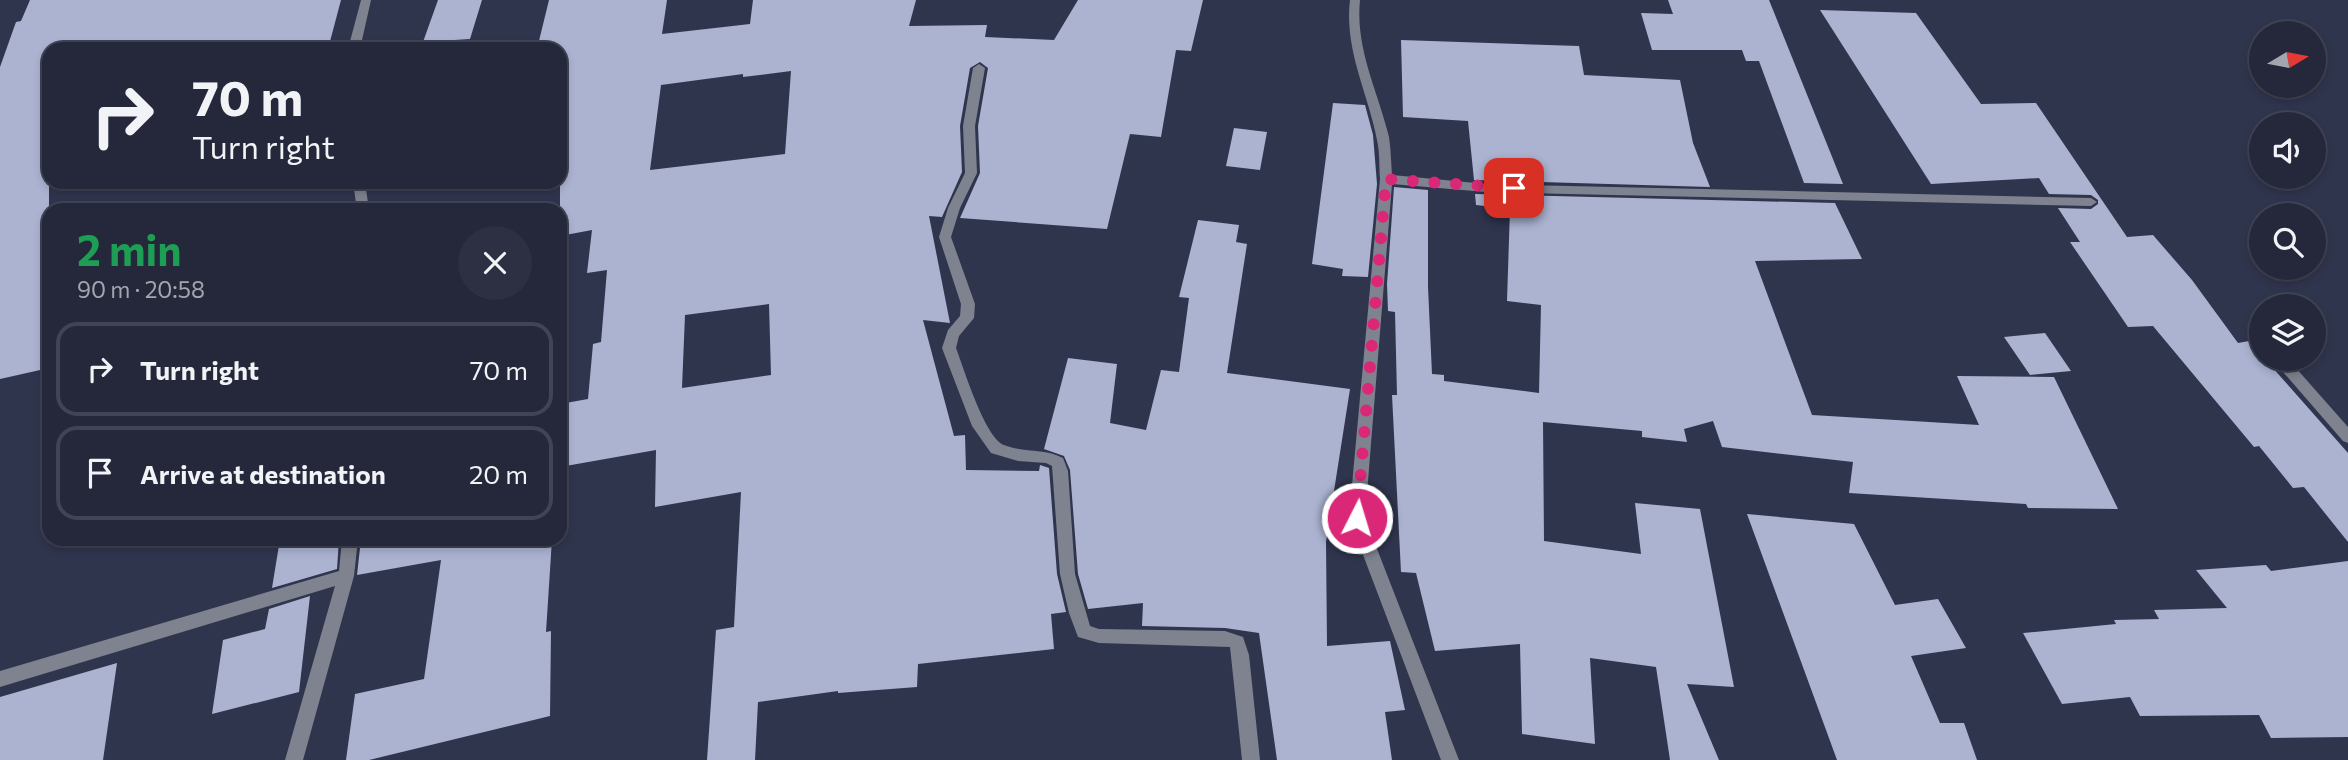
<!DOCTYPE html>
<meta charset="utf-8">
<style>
body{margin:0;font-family:Commissioner,sans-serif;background:#2c3042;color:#f1f3f6;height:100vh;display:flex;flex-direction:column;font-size:26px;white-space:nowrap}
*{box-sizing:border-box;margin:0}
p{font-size:23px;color:#a3a6af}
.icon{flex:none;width:38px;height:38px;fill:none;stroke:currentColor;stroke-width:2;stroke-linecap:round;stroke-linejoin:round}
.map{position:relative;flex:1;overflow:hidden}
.drawer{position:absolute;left:42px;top:203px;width:525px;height:343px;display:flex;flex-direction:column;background:#24283a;border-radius:21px;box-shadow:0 4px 10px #0003,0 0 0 2px #414454}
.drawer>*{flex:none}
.guide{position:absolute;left:42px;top:42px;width:525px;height:147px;border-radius:21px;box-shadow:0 4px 10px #0003,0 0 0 2px #414454;background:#24283a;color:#f1f3f6;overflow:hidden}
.needle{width:46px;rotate:80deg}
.fabs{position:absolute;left:2249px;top:21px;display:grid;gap:14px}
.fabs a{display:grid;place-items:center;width:77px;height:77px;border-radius:50%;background:#24283a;box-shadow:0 4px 10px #0003,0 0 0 2px #414454;font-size:35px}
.pin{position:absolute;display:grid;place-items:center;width:60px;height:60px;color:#fff;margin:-30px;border-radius:14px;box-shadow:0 4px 10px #0006}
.me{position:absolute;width:77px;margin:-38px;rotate:5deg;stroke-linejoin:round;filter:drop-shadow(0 0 5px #0008)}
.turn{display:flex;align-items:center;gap:24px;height:147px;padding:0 35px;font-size:32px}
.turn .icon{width:91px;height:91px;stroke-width:2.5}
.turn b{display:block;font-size:49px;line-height:60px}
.round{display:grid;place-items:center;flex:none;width:74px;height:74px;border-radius:37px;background:#2c3042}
.overview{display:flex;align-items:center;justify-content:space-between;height:119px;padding:0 35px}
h1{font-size:42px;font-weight:700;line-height:52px;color:#1e9e55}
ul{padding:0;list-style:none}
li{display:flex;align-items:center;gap:21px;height:94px;margin:0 14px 10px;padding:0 21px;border:4px solid #414454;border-radius:21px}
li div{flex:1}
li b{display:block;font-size:26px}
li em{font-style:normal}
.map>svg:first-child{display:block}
.building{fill:#abb3d1;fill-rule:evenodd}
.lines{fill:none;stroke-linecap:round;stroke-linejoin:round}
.minor{fill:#7f838f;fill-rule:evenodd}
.route{stroke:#db2777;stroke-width:12;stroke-dasharray:0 21.6}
</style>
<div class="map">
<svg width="2348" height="760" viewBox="0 0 2348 760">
<rect width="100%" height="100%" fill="#30354e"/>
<path class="building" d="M 30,0 L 341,0 L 328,49 L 49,49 L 49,368 L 0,379 L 0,67 L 16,22 L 21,21 Z
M 438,0 L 482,0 L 470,39 L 423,42 Z
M 549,0 L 667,0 L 662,34 L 750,24 L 753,0 L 916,0 L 909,26 L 987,25 L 985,37 L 1054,40 L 1078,0 L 1203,0 L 1191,51 L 1176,50 L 1161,137 L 1130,134 L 1107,229 L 960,218 L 980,173 L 978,126 L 988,68 L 980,62 L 970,68 L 960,126 L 962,172 L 942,217 L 929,216 L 950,323 L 923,320 L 954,436 L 965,435 L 966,470 L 1039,471 L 1040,465 L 1049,468 L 1057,574 L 1066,612 L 1051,614 L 1054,649 L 918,664 L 917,687 L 838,693 L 838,691 L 758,702 L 755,760 L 707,760 L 716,630 L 734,627 L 741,492 L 655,507 L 656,450 L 560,467 L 560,404 L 588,399 L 593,344 L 601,342 L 607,270 L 587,273 L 592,230 L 560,236 L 560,49 L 537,49 ZM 791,71 L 785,154 L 650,170 L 661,85 L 743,74 L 743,77 ZM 769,304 L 771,375 L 682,388 L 685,315 Z
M 1668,0 L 1769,0 L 1843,184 L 1804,183 L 1759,61 L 1746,61 L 1742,50 L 1652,50 L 1641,13 L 1673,14 Z
M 1820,10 L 1916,13 L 1981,104 L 2036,103 L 2127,237 L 2153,235 L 2192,280 L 2238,343 L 2249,341 L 2261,354 L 2261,359 L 2265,359 L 2348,453 L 2348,542 L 2304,487 L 2293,488 L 2259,446 L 2254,447 L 2153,326 L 2128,327 L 2070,242 L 2080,242 L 2058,208 L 2091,209 L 2098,204 L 2098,200 L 2091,195 L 2049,194 L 2039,178 L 1931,184 Z
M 1401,40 L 1579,46 L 1584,75 L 1680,80 L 1693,143 L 1710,187 L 1474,180 L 1468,121 L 1403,117 Z
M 1333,103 L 1365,105 L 1373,135 L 1377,184 L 1368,277 L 1342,276 L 1343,269 L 1312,264 Z
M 1234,128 L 1267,132 L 1260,170 L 1226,166 Z
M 1394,187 L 1428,190 L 1428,287 L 1432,374 L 1444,375 L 1444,381 L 1539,393 L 1541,305 L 1507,301 L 1510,209 L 1476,205 L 1475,194 L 1835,203 L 1862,259 L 1755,261 L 1812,415 L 1979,425 L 1957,376 L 2054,377 L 2118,509 L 2028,508 L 2026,504 L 1849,493 L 1853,462 L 1722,447 L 1713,421 L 1684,429 L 1687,442 L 1642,437 L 1642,431 L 1543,422 L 1544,541 L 1641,554 L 1635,503 L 1700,509 L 1734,687 L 1687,684 L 1719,760 L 1670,760 L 1656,667 L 1590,658 L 1595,744 L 1522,734 L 1520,644 L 1435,651 L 1416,573 L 1401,572 L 1392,395 L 1397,395 L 1395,312 L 1388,311 L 1387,284 Z
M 1198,220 L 1239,225 L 1236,242 L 1247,244 L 1227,373 L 1350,389 L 1326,542 L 1327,646 L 1390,641 L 1405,710 L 1385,712 L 1392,760 L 1277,760 L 1259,633 L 1225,628 L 1142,626 L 1143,603 L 1088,609 L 1078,574 L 1070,470 L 1064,456 L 1044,449 L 1068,358 L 1117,364 L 1110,423 L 1146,430 L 1161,370 L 1179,372 L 1189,298 L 1179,297 Z
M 2045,333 L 2071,371 L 2030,375 L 2004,337 Z
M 1747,514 L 1854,524 L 1895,605 L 1938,599 L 1966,648 L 1911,656 L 1940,723 L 1964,723 L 1977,760 L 1837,760 Z
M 280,539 L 339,539 L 337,569 L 272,588 Z
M 361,539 L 552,539 L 546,632 L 551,631 L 550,716 L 369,760 L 346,760 L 355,694 L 424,679 L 441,560 L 357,575 Z
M 2348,561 L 2348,737 L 2271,738 L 2259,715 L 2140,716 L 2130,697 L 2062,704 L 2023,633 L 2116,624 L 2114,620 L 2159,619 L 2154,610 L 2227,608 L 2196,570 L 2266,565 L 2271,571 Z
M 310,596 L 299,692 L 212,714 L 223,640 L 265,629 L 269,609 Z
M 117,663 L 103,760 L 0,760 L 0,697 Z"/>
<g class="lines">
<path class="minor" d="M 361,0 L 371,0 L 360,49 L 348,49 Z
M 1350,0 L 1360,0 C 1355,49 1378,91 1389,137 C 1391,150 1391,163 1392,175 L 1486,184 L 2091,198 L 2097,202 L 2091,206 L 1486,192 L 1392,184 L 1365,518 L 1459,760 L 1441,760 L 1349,518 L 1380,179 C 1379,166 1380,153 1377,140 C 1368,93 1344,50 1350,0 Z
M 979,64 L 985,68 L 975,126 L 977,173 L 960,208 L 951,237 L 975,304 L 974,318 L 959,336 L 956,348 C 964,369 985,438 1004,445 C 1024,453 1044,448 1063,458 L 1068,471 L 1075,574 L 1090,626 L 1099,629 L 1225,631 L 1243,637 L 1249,655 L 1260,760 L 1242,760 L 1230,647 L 1099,643 L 1078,637 L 1069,613 L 1060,574 L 1052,466 L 1046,463 L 1018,461 L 991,453 L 972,426 L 942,348 L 948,330 L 960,316 L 961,304 L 939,237 L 948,208 L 965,173 L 963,126 L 973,68 Z
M 353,182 L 365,182 L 369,210 L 357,210 Z
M 2276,359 L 2288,359 L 2348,427 L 2348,443 L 2343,441 L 2277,365 Z
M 342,539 L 358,539 L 354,576 L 303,760 L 285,760 L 335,586 L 0,687 L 0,671 L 339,571 Z"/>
</g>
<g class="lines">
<path class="route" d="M 1357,518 L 1386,179 L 1514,188"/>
</g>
</svg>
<div class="fabs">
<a><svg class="needle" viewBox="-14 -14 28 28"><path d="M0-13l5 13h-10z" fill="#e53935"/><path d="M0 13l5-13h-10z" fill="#a3a6af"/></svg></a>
<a><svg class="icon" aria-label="sound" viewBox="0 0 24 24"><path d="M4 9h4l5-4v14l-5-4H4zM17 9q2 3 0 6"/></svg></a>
<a><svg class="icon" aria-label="search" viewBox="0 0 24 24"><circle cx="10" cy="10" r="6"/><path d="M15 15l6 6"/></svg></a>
<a><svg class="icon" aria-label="layers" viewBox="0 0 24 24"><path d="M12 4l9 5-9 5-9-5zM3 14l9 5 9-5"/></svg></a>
</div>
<div class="pin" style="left:1514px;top:188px;background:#d93025"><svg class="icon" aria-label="arrive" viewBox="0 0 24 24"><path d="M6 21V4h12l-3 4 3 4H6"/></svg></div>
<svg class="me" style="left:1357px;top:518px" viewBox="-20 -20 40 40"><circle r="17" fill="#db2777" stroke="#fff" stroke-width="3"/><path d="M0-11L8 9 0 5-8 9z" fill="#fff"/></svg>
<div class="guide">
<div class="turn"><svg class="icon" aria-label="right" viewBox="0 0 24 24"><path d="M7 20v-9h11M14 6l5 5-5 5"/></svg><div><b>70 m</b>Turn right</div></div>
</div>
<section class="drawer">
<div class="overview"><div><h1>2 min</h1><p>90 m · 20:58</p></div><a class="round"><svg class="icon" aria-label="close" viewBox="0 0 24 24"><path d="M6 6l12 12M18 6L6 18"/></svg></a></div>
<ul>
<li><svg class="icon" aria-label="right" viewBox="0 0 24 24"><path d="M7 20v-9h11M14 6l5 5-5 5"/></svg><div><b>Turn right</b></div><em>70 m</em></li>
<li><svg class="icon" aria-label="arrive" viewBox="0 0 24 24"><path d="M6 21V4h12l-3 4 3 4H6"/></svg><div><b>Arrive at destination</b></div><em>20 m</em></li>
</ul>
</section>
</div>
